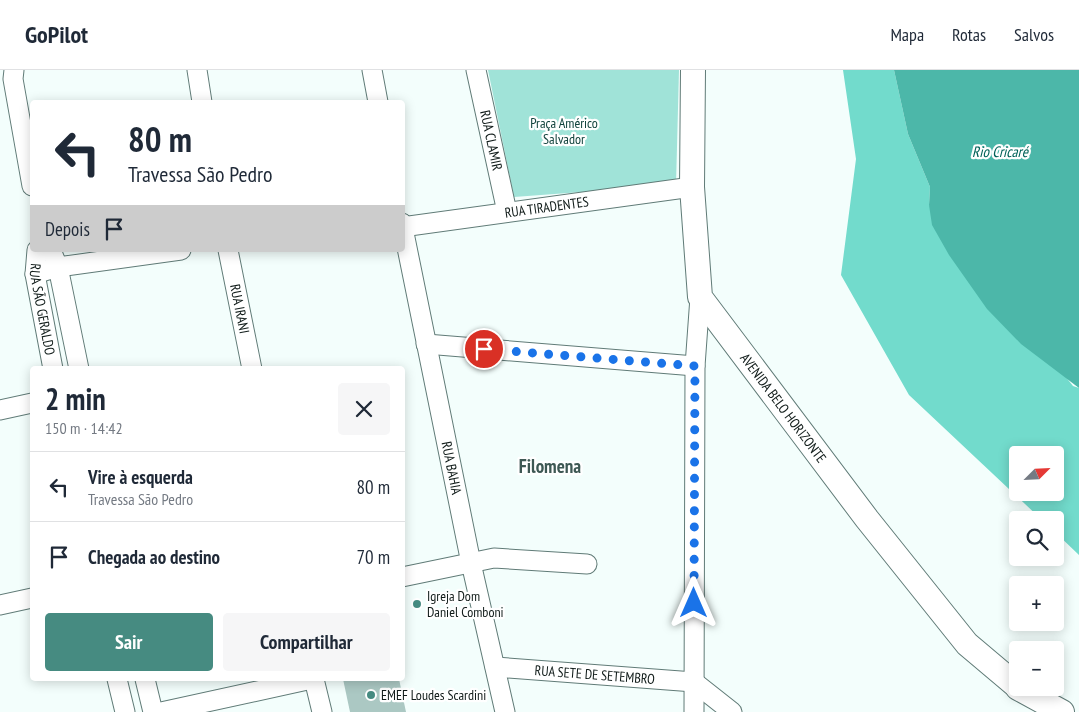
<!DOCTYPE html>
<html lang="pt">
<meta charset="utf-8">
<style>
body{margin:0;font-family:"PT Sans Narrow",sans-serif;background:#f6f6f7;color:#1f2937;height:100vh;display:flex;flex-direction:column;font-size:19px;white-space:nowrap}
*{box-sizing:border-box;margin:0}
p{font-size:16px;color:#747a83}
.icon{flex:none;width:28px;height:28px;fill:none;stroke:currentColor;stroke-width:2;stroke-linecap:round;stroke-linejoin:round}
.map{position:relative;flex:1;overflow:hidden}
.side{position:absolute;left:30px;top:296px;width:375px;height:315px;display:flex;flex-direction:column;background:#fff;border-radius:5px;box-shadow:0 2px 12px #0003}
.side>*{flex:none}
.hud{position:absolute;left:30px;top:30px;width:375px;height:152px;border-radius:5px;box-shadow:0 2px 12px #0003;background:#fff;color:#1f2937;overflow:hidden}
.needle{width:32px;rotate:66deg}
.tools{position:absolute;left:1009px;top:376px;display:grid;gap:10px}
.tools a{display:grid;place-items:center;width:55px;height:55px;border-radius:5px;background:#fff;box-shadow:0 2px 12px #0003;font-size:25px}
.pin{position:absolute;display:grid;place-items:center;width:42px;height:42px;color:#fff;margin:-21px;border:2px solid #fff;border-radius:50%;box-shadow:0 1px 5px #0007}
.me{position:absolute;width:55px;margin:-28px;rotate:0deg;stroke-linejoin:round;filter:drop-shadow(0 0 4px #0008)}
.turn{display:flex;align-items:center;gap:18px;height:105px;padding:0 15px;font-size:22px}
.turn .icon{width:65px;height:65px;stroke-width:2.5}
.turn b{display:block;font-size:35px;line-height:42px}
.then{display:flex;align-items:center;height:48px;padding:0 15px;background:#0003;gap:10px;font-size:19px}
.round{display:grid;place-items:center;flex:none;width:52px;height:52px;border-radius:5px;background:#f6f6f7}
.headline{display:flex;align-items:center;justify-content:space-between;height:85px;padding:0 15px}
h1{font-size:30px;font-weight:700;line-height:38px}
.button{display:flex;gap:10px;margin-top:auto;padding:10px 15px}
.button a{flex:1;height:58px;border-radius:5px;background:#468b81;color:#fff;font-size:20px;font-weight:700;line-height:58px;text-align:center}
.button a+a{background:#f6f6f7;color:#1f2937}
ul{padding:0;list-style:none}
li{display:flex;align-items:center;gap:15px;height:70px;padding:0 15px;border-top:1px solid #e0e1e3}
li div{flex:1}
li b{display:block;font-size:19px}
li em{font-style:normal}
header{display:flex;align-items:center;gap:30px;box-sizing:border-box;height:70px;padding:0 25px;background:#fff;border-bottom:1px solid #e0e1e3}
header strong{font-size:24px}
nav{display:flex;gap:28px;margin-inline-start:auto;font-size:18px}
.map>svg:first-child{display:block}
.green{fill:#a0e3d8}
.forest{fill:#72dbcc;fill-rule:evenodd}
.water{fill:#4cb7a9}
.building{fill:#abc8c3}
.lines{fill:none;stroke-linecap:round;stroke-linejoin:round}
.minor-casing{stroke:#607b77;stroke-width:21}
.major-casing{stroke:#607b77;stroke-width:26}
.minor{stroke:#fff;stroke-width:19}
.major{stroke:#fff;stroke-width:24}
.route{stroke:#1a73e8;stroke-width:9;stroke-dasharray:0 16.2}
.poi-dot{fill:#468b81;stroke:#fff;stroke-width:2}
.labels{text-anchor:middle;dominant-baseline:central;stroke-width:4.5;stroke-linejoin:round;paint-order:stroke}
.park-label{font-size:14px;fill:#12433d;stroke:#fff}
.street-label{font-size:14px;fill:#101b19;stroke:#fff}
.poi-label{font-size:14px;fill:#101b19;stroke:#fff;text-anchor:start}
.water-label{font-size:15px;font-style:italic;fill:#016158;stroke:#fff}
.district-label{font-size:19px;font-weight:bold;fill:#3e5854;stroke:#fff}
</style>
<header>
<strong>GoPilot</strong>
<nav><a>Mapa</a><a>Rotas</a><a>Salvos</a></nav>
</header>
<div class="map">
<svg width="1079" height="642" viewBox="0 0 1079 642">
<rect width="100%" height="100%" fill="#f3fefc"/>
<path class="green" d="M 488,0 L 679,0 L 676,115 L 514,127 Z"/>
<path class="forest" d="M 843,0 L 894,0 L 908,64 L 930,117 L 929,135 L 1073,316 L 1079,318 L 1079,485 L 1055,462 L 1055,450 L 1042,450 L 909,325 L 841,205 L 856,89 ZM 1018,385 L 1055,385 L 1055,422 L 1018,422 Z"/>
<path class="water" d="M 894,0 L 1079,0 L 1079,318 L 1021,274 L 987,239 L 949,185 L 932,155 L 929,135 L 930,117 L 908,64 Z"/>
<path class="building" d="M 343,609 L 399,609 L 406,642 L 350,642 Z"/>
<g class="lines">
<g class="minor-casing">
<g id="minor">
<path d="M 14,0 L 13,9 L 32,116"/>
<path d="M 197,0 L 202,32"/>
<path d="M 372,0 L 378,32"/>
<path id="s1" d="M 476,0 L 507,142"/>
<path id="s2" d="M 402,153 L 471,493 L 505,642"/>
<path id="s3" d="M 402,157 L 692,117"/>
<path id="s4" d="M 37,180 L 35,204 L 53,299"/>
<path d="M 51,180 L 58,197 L 79,299"/>
<path id="s5" d="M 228,180 L 252,299"/>
<path d="M 35,204 L 58,197 L 181,180"/>
<path d="M 426,274 L 695,296"/>
<path d="M 0,340 L 32,333"/>
<path d="M 402,507 L 494,488 L 587,494"/>
<path d="M 0,535 L 32,528"/>
<path id="s6" d="M 495,597 L 694,612 L 732,642"/>
<path d="M 117,609 L 125,642"/>
<path d="M 145,609 L 153,642"/>
<path d="M 314,609 L 322,642"/>
<path d="M 161,642 L 312,609"/>
<path d="M 694,642 L 695,296 L 700,227"/>
</g>
</g>
<g class="major-casing">
<g id="major">
<path id="s7" d="M 693,0 L 692,117 L 700,227 L 867,449 L 967,574 L 1018,617"/>
<path d="M 1018,618 L 1062,642"/>
</g>
</g>
<use href="#minor" class="minor"/>
<use href="#major" class="major"/>
</g>
<g class="lines">
<path class="route" d="M 484,279 L 695,296 L 694,533"/>
</g>
<g class="poi-dot">
<circle cx="417" cy="534" r="5"/>
<circle cx="371" cy="625" r="5"/>
</g>
<g class="labels">
<g class="park-label">
<text x="564" y="53">Praça Américo<tspan x="564" dy="16">Salvador</tspan></text>
</g>
<g class="street-label">
<text stroke="none"><textPath href="#s1" startOffset="72">RUA CLAMIR</textPath></text>
<text stroke="none"><textPath href="#s3" startOffset="146">RUA TIRADENTES</textPath></text>
<text stroke="none"><textPath href="#s4" startOffset="60">RUA SÃO GERALDO</textPath></text>
<text stroke="none"><textPath href="#s5" startOffset="60">RUA IRANI</textPath></text>
<text stroke="none"><textPath href="#s7" startOffset="366">AVENIDA BELO HORIZONTE</textPath></text>
<text stroke="none"><textPath href="#s2" startOffset="250">RUA BAHIA</textPath></text>
<text stroke="none"><textPath href="#s6" startOffset="100">RUA SETE DE SETEMBRO</textPath></text>
</g>
<g class="poi-label">
<text x="427" y="526">Igreja Dom<tspan x="427" dy="16">Daniel Comboni</tspan></text>
<text x="381" y="625">EMEF Loudes Scardini</text>
</g>
<g class="water-label">
<text x="1000" y="81">Rio Cricaré</text>
</g>
<g class="district-label">
<text x="550" y="396">Filomena</text>
</g>
</g>
</svg>
<div class="tools">
<a><svg class="needle" viewBox="-14 -14 28 28"><path d="M0-13l5 13h-10z" fill="#e53935"/><path d="M0 13l5-13h-10z" fill="#747a83"/></svg></a>
<a><svg class="icon" aria-label="search" viewBox="0 0 24 24"><circle cx="10" cy="10" r="6"/><path d="M15 15l6 6"/></svg></a>
<a>+</a>
<a>−</a>
</div>
<div class="pin" style="left:484px;top:279px;background:#d93025"><svg class="icon" aria-label="arrive" viewBox="0 0 24 24"><path d="M6 21V4h12l-3 4 3 4H6"/></svg></div>
<svg class="me" style="left:694px;top:533px" viewBox="-20 -20 40 40"><path d="M0-17L14 15 0 8-14 15z" fill="#1a73e8" stroke="#fff" stroke-width="4"/></svg>
<div class="hud">
<div class="turn"><svg class="icon" aria-label="left" viewBox="0 0 24 24"><path d="M17 20v-9H6M10 6l-5 5 5 5"/></svg><div><b>80 m</b>Travessa São Pedro</div></div>
<div class="then">Depois<svg class="icon" aria-label="arrive" viewBox="0 0 24 24"><path d="M6 21V4h12l-3 4 3 4H6"/></svg></div>
</div>
<section class="side">
<div class="headline"><div><h1>2 min</h1><p>150 m · 14:42</p></div><a class="round"><svg class="icon" aria-label="close" viewBox="0 0 24 24"><path d="M6 6l12 12M18 6L6 18"/></svg></a></div>
<ul>
<li><svg class="icon" aria-label="left" viewBox="0 0 24 24"><path d="M17 20v-9H6M10 6l-5 5 5 5"/></svg><div><b>Vire à esquerda</b><p>Travessa São Pedro</p></div><em>80 m</em></li>
<li><svg class="icon" aria-label="arrive" viewBox="0 0 24 24"><path d="M6 21V4h12l-3 4 3 4H6"/></svg><div><b>Chegada ao destino</b></div><em>70 m</em></li>
</ul>
<div class="button"><a>Sair</a><a>Compartilhar</a></div>
</section>
</div>
